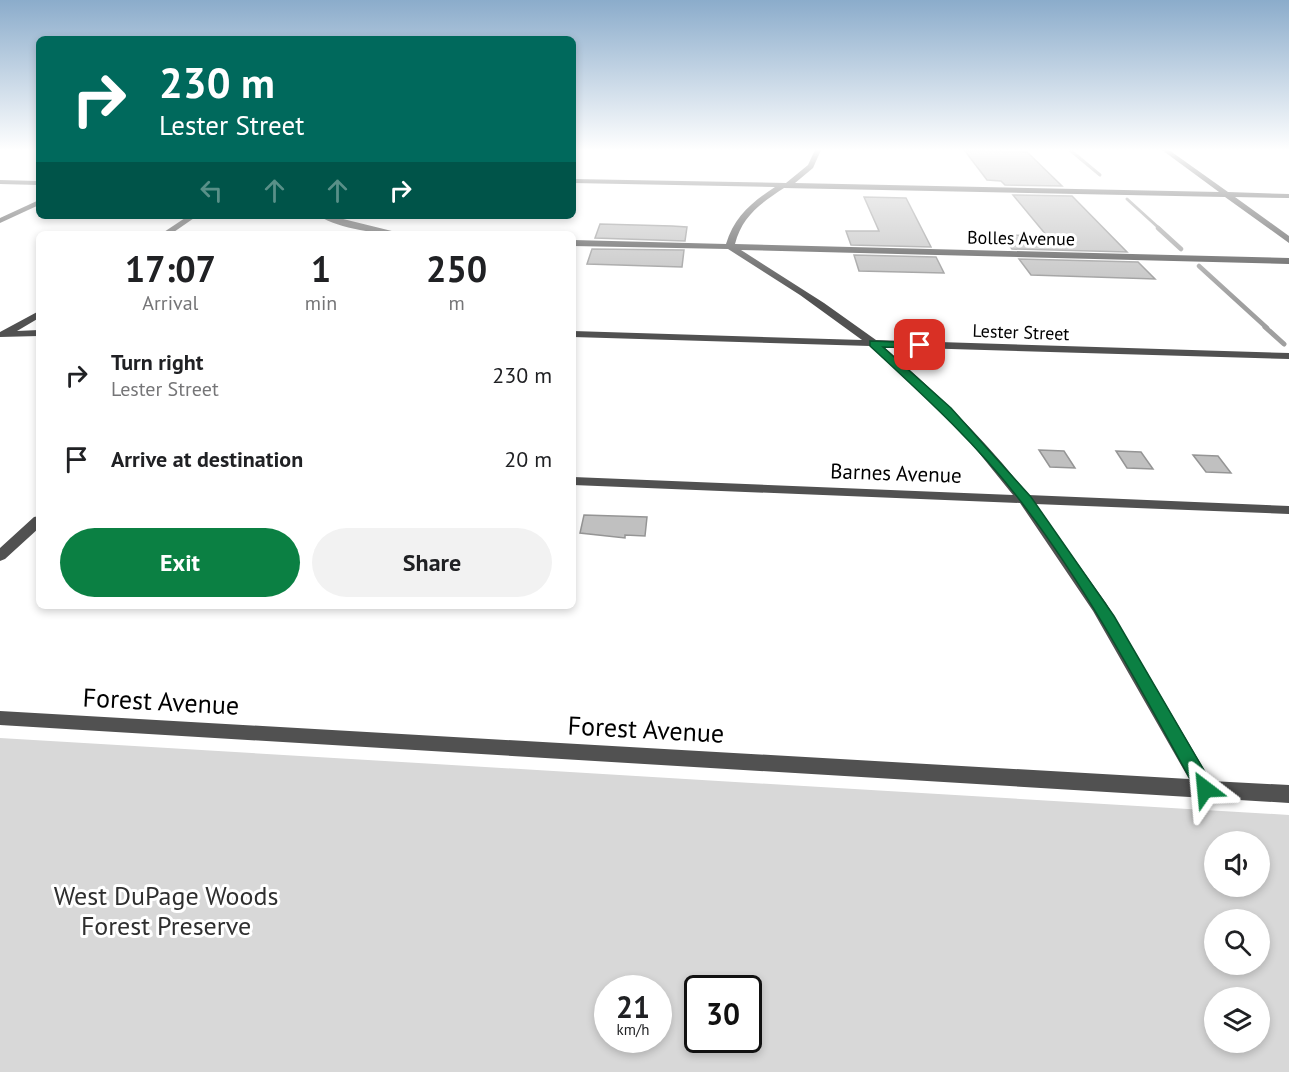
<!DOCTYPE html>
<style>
body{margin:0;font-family:"PT Sans",sans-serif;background:#f2f2f2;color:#202124;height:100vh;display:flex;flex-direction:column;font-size:22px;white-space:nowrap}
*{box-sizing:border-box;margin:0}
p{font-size:20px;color:#757577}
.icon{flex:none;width:33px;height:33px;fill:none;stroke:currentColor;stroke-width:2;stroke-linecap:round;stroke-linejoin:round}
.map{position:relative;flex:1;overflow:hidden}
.panel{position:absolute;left:36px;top:231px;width:540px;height:378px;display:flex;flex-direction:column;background:#fff;border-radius:9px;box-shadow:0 3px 9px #0003}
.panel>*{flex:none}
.banner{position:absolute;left:36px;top:36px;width:540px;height:183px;border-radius:9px;box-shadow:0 3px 9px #0003;background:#00695c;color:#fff;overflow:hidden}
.tools{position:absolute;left:1204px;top:831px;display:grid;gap:12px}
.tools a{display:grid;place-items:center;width:66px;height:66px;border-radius:50%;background:#fff;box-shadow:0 3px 9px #0003;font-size:30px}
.speed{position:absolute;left:594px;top:975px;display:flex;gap:12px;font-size:30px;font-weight:700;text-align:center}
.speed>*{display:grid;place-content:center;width:78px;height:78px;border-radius:50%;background:#fff;box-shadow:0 3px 9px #0003;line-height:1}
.speed small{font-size:15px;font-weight:400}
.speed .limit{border:3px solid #111;border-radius:9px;background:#fff;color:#111}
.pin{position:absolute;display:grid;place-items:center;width:51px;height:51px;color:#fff;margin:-26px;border-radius:12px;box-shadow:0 3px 9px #0006}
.me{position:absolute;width:66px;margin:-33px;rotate:331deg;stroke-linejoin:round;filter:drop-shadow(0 0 4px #0008)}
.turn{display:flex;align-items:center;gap:21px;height:126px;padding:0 24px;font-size:27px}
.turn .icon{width:78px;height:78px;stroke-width:2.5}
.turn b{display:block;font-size:42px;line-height:51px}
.lanes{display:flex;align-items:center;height:57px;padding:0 24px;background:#0003;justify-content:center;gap:30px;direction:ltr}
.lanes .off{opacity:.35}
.eta{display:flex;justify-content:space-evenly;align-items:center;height:102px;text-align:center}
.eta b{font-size:36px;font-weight:700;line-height:42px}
.action{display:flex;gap:12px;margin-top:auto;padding:12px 24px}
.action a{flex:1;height:69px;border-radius:36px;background:#0b8043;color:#fff;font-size:24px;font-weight:700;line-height:69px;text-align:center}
.action a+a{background:#f2f2f2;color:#202124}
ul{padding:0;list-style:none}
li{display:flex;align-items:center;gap:18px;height:84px;padding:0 24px}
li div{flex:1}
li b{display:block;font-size:22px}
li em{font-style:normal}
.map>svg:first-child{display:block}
.green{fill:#d8d8d8;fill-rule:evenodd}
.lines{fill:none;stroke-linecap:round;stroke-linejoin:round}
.stream-far2{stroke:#9f9f9f;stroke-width:3}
.stream-far1{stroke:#9f9f9f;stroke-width:4.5}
.stream{stroke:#9f9f9f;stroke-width:5}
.building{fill:#c0c0c0;stroke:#959595;stroke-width:1.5}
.minor{fill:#515151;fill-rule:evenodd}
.route{fill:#0b8043;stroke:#07532c;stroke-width:1.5}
.labels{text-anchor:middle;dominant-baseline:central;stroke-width:6;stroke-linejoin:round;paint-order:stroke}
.far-street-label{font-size:18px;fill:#000;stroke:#fff}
.street-label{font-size:21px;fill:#000;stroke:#fff}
.near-street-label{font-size:26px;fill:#000;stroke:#fff}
.near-park-label{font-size:26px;fill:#2f2f2f;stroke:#fff}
</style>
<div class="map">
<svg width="1289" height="1072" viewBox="0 0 1289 1072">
<rect width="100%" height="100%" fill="#fff"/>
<path class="green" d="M 0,738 L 1289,815 L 1289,1072 L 0,1072 ZM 1215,842 L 1260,842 L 1260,886 L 1215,886 ZM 1215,920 L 1260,920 L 1260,964 L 1215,964 ZM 608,988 L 658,988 L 658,1040 L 608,1040 ZM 698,988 L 748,988 L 748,1040 L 698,1040 ZM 1215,998 L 1260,998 L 1260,1042 L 1215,1042 Z"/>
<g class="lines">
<path class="stream-far2" d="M 1070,150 L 1100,175
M 1127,199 L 1160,229"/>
<path class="stream-far1" d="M 1158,228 L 1181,249
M 1199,266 L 1267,328"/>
<path class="stream" d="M 1265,327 L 1284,344"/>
</g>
<path class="building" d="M 965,151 L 1027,152 L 1062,186 L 1005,185 L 1001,181 L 987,180 Z
M 1013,195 L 1072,196 L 1127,252 L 1012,249 L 1001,235 L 1047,236 Z
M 864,197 L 906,198 L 931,247 L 851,245 L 846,231 L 879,231 Z
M 600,224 L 672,226 L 687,227 L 685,241 L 595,238 Z
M 592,249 L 684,250 L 682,267 L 587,264 Z
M 854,255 L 936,257 L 944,273 L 859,271 Z
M 1019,259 L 1138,262 L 1155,279 L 1031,275 Z
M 1039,450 L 1064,451 L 1075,468 L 1050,467 Z
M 1116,451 L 1141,452 L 1153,469 L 1127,468 Z
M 1193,455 L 1218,456 L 1231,473 L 1206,472 Z
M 584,515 L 647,517 L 645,536 L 625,535 L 625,538 L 580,533 Z"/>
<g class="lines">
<path class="minor" d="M 815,150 L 821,150 L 813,168 L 795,183 L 1219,192 L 1162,150 L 1169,150 L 1228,192 L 1289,194 L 1289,198 L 1235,197 L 1289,236 L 1289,243 L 1225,197 L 784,188 C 761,203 742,216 735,244 L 1289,258 L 1289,264 L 741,250 L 824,303 L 876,340 L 1289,353 L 1289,359 L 884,347 C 936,392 986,440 1028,495 L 1289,506 L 1289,514 L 1035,504 L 1106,603 L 1211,781 L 1289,785 L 1289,803 L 0,725 L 0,711 L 1189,779 L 1093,611 L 1020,503 L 573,485 L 573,477 L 1013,495 L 971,443 L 922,392 L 870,346 L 573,337 L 573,331 L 862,340 L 800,295 L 728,249 L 573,246 L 573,240 L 726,244 C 734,217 752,202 775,187 L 573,183 L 573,179 L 786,183 L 808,165 Z
M 0,180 L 39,181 L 39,185 L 0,184 Z
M 39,200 L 39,205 L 0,223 L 0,218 Z
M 188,216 L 197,216 L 171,234 L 161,234 Z
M 319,216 L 331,216 L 404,234 C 380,234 339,229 319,216 Z
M 39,311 L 39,318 L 17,331 L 39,330 L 39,336 L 0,337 L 0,332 Z
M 39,516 L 39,528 L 5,559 L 0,561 L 0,548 L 34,517 Z"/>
</g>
<linearGradient id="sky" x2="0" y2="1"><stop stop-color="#8baccb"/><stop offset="0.5" stop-color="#fff"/><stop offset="1" stop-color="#fff" stop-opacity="0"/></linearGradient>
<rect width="1289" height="300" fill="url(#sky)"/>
<path class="route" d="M 870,341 L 923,343 L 925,345 L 920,348 L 883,347 L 951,408 L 1031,497 L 1114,616 L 1212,784 L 1215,789 L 1212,795 L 1205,797 L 1199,795 C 1144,696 1091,593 1022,503 C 978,445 923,395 870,346 Z"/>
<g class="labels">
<g class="far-street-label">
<text transform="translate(1021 238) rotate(1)">Bolles Avenue</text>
<text transform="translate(1021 332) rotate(2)">Lester Street</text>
</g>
<g class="street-label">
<text transform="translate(896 473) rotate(2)">Barnes Avenue</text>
</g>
<g class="near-street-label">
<text transform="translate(161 701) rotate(3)">Forest Avenue</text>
<text transform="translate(646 729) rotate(3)">Forest Avenue</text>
</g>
<g class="near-park-label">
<text x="166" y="895">West DuPage Woods<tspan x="166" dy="30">Forest Preserve</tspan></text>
</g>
</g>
</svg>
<div class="tools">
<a><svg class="icon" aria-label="sound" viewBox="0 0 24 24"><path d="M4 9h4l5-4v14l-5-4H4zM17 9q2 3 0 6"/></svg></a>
<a><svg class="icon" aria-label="search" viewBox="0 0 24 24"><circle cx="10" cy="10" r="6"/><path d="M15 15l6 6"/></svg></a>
<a><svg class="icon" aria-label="layers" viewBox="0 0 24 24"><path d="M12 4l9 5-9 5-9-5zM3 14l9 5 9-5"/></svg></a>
</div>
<div class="speed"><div>21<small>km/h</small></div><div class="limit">30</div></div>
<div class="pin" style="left:920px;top:345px;background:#d93025"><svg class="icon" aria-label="arrive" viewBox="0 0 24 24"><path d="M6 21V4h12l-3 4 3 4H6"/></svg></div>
<svg class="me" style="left:1205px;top:789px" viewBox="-20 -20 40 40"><path d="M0-17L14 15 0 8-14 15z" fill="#0b8043" stroke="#fff" stroke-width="4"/></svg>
<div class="banner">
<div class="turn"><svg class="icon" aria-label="right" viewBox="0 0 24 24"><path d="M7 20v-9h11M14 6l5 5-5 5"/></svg><div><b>230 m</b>Lester Street</div></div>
<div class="lanes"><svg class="icon off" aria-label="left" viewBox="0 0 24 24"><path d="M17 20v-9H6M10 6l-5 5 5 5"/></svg><svg class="icon off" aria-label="ahead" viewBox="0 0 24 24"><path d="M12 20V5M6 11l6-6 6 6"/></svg><svg class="icon off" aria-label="ahead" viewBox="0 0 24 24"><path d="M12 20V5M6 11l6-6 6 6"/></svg><svg class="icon" aria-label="right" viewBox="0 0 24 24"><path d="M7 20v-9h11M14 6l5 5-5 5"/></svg></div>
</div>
<section class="panel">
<div class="eta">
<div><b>17:07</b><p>Arrival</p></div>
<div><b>1</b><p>min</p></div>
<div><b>250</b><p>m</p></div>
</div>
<ul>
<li><svg class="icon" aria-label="right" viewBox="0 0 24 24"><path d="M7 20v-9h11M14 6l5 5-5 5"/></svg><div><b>Turn right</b><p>Lester Street</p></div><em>230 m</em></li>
<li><svg class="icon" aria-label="arrive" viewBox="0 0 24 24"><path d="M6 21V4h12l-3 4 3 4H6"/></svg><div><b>Arrive at destination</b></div><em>20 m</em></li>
</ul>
<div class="action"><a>Exit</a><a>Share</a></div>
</section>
</div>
